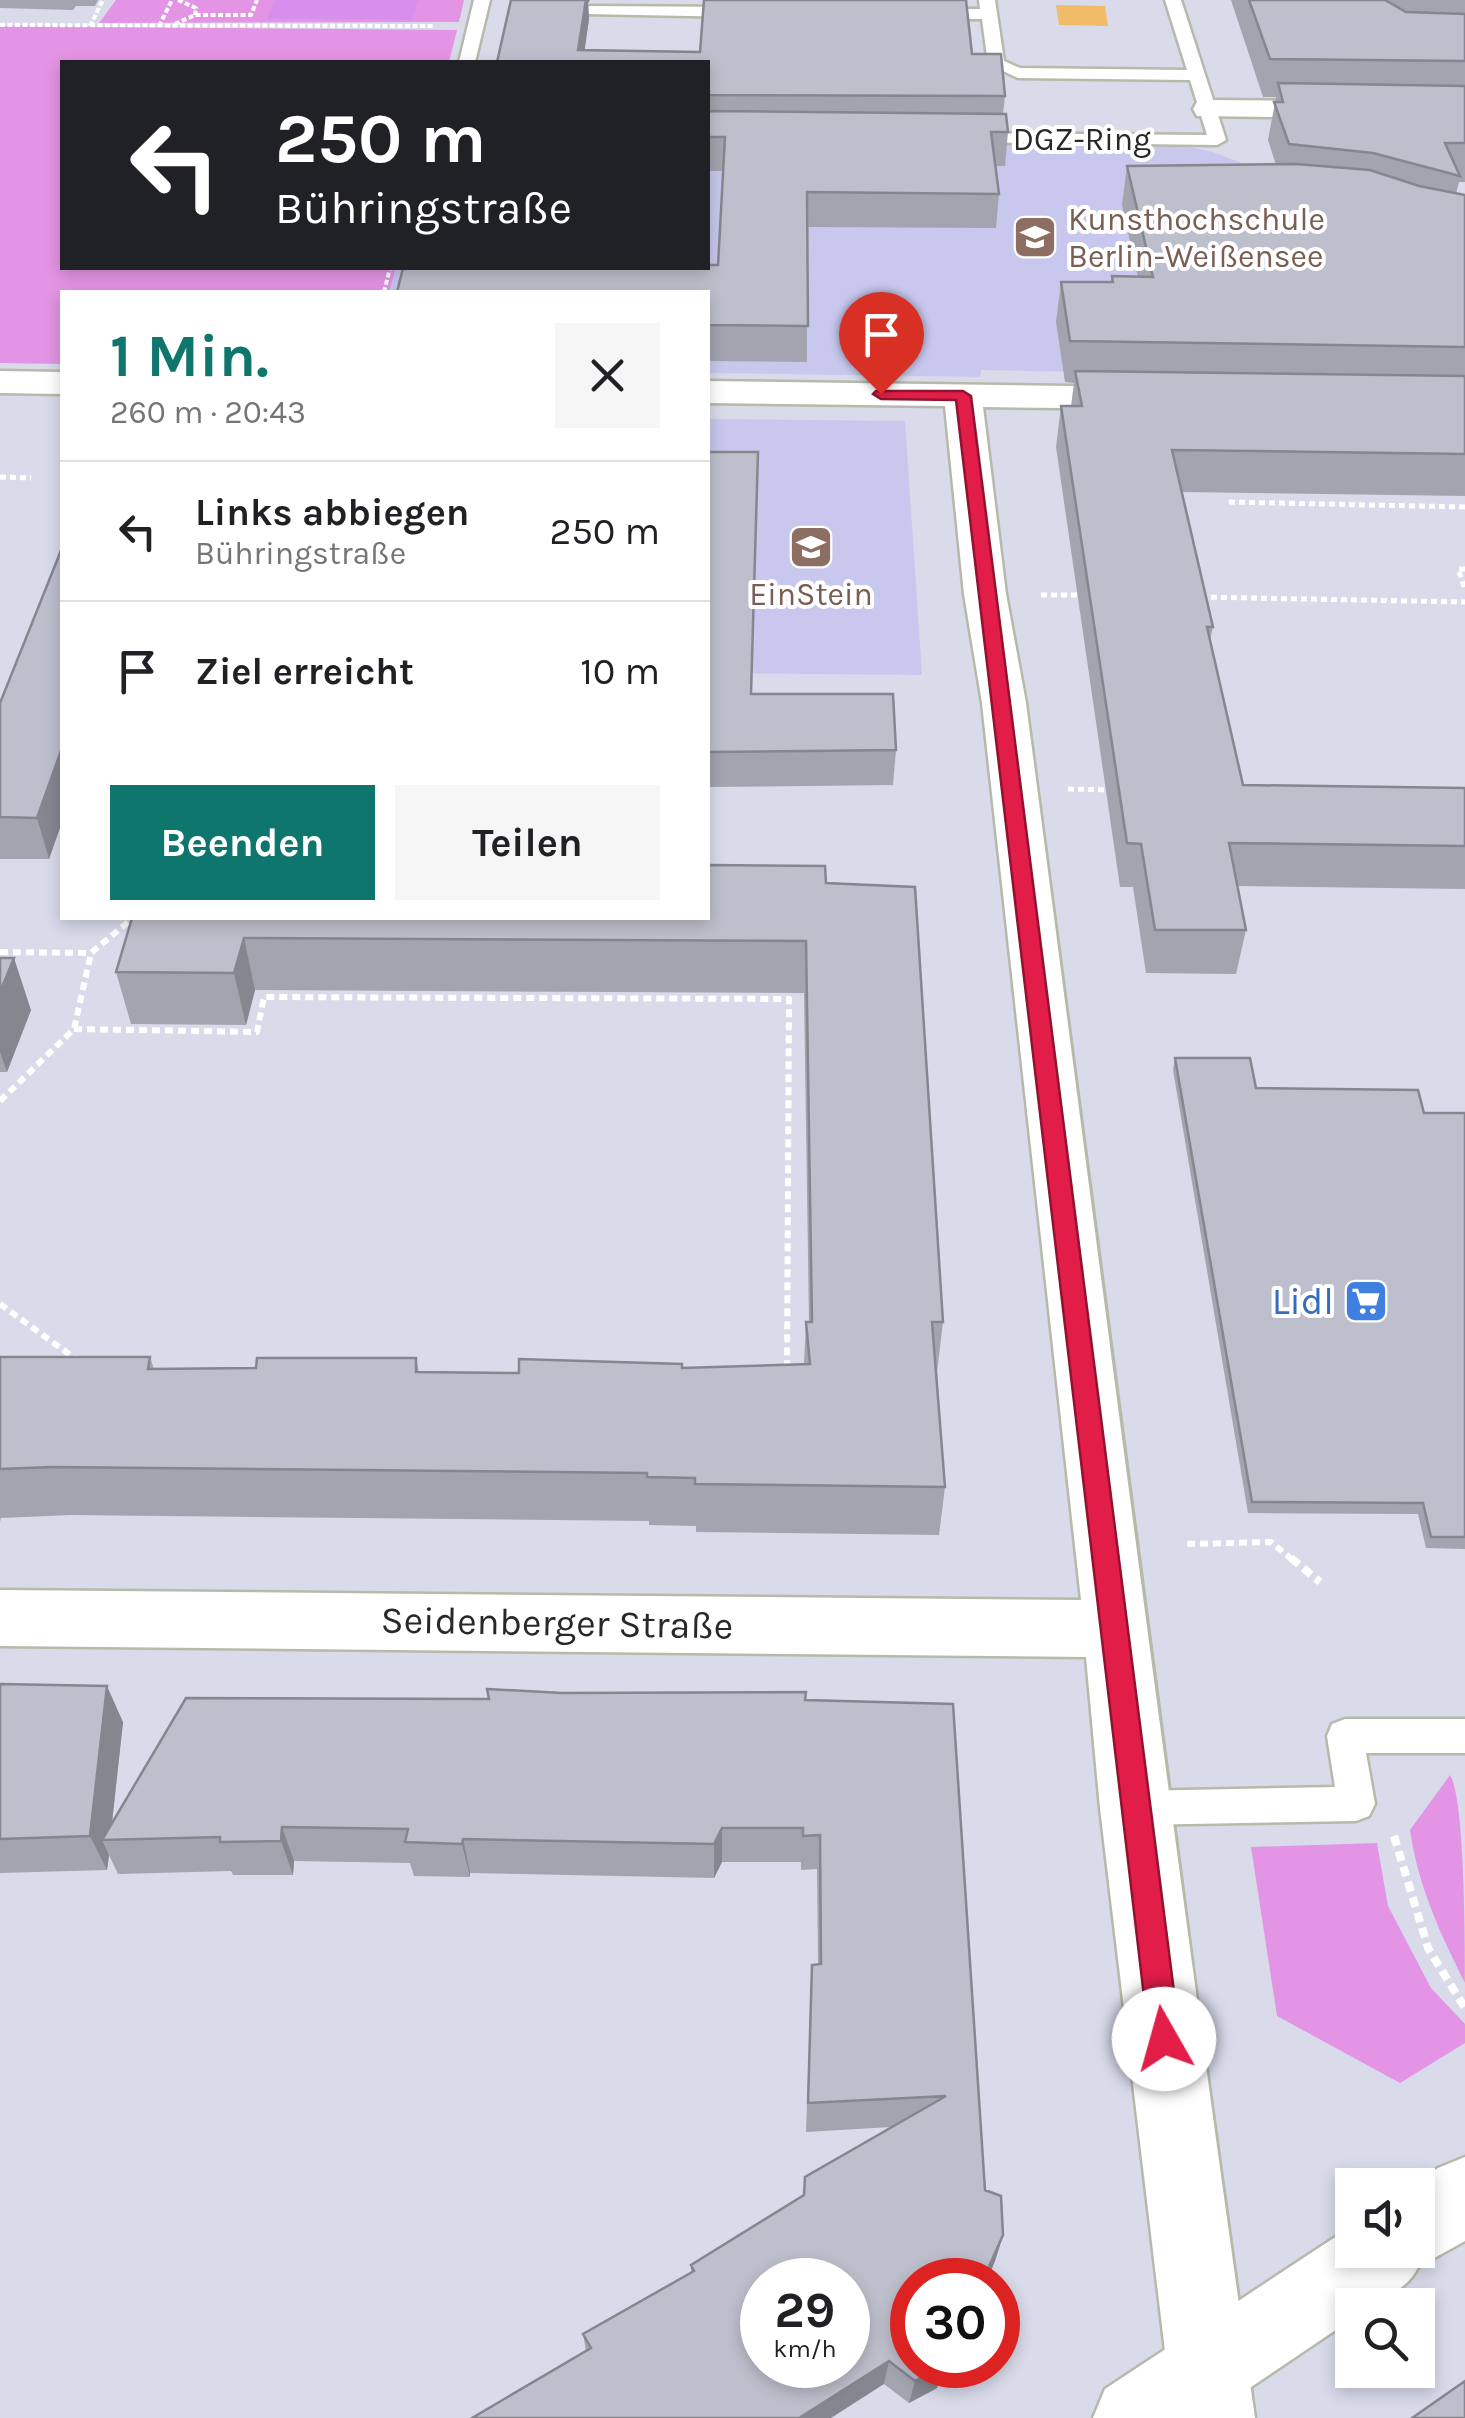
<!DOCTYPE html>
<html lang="de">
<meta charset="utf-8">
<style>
body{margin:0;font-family:Karla,sans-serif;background:#f6f6f6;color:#202124;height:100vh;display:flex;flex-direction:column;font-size:38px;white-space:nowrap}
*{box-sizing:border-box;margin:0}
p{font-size:32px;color:#757577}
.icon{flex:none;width:55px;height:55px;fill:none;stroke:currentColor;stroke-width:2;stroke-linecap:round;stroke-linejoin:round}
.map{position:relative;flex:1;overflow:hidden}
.side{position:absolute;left:60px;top:290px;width:650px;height:630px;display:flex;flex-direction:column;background:#fff;border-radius:0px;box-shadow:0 5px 15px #0003}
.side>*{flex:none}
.hud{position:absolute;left:60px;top:60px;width:650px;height:210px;border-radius:0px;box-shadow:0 5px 15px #0003;background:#202124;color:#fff;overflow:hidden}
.controls{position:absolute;left:1335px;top:2168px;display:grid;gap:20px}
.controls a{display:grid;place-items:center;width:100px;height:100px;border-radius:0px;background:#fff;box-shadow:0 5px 15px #0003;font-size:50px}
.speed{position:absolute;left:740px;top:2258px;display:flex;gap:20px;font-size:50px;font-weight:700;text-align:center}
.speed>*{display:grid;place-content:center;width:130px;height:130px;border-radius:50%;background:#fff;box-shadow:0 5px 15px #0003;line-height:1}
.speed small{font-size:25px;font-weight:400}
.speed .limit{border:15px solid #d22;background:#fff;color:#111}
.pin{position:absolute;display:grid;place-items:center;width:85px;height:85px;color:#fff;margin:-102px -42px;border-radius:50% 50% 50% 0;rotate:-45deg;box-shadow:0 0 10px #0007}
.pin .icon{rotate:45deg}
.me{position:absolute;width:110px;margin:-55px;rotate:353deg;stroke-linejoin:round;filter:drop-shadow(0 0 8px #0008)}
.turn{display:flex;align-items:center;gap:35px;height:210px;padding:0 50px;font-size:45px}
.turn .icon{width:130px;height:130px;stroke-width:2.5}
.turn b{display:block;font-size:70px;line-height:85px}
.round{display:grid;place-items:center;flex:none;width:105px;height:105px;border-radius:0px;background:#f6f6f6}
.summary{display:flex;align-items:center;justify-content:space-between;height:170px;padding:0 50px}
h1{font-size:60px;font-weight:700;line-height:75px;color:#0f766e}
.button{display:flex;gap:20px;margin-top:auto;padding:20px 50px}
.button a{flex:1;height:115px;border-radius:0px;background:#0f766e;color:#fff;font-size:40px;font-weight:700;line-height:115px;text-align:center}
.button a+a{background:#f6f6f6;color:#202124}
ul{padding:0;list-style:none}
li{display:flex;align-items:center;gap:30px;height:140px;padding:0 50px;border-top:2px solid #e0e0e0}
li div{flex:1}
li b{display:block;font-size:38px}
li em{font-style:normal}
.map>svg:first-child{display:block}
.education{fill:#c8c8ee}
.green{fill:#e494e4}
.pitch{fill:#d68fec}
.water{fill:#f1bc68}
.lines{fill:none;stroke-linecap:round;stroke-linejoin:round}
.lane-casing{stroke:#b7b9aa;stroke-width:5}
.street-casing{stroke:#b7b9aa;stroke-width:5}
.secondary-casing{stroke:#b7b9aa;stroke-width:5}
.path-far3{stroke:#fff;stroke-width:4;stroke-dasharray:5 2.5;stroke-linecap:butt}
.path-far2{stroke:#fff;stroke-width:5;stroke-dasharray:6 4;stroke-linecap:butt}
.path-far1{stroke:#fff;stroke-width:6;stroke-dasharray:8 5;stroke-linecap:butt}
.path{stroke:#fff;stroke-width:8;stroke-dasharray:10 6;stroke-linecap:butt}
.lane{fill:#fff;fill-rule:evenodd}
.street{fill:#fff;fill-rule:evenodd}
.secondary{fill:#fff;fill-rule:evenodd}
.wall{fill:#a3a4af}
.shaded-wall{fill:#85868f}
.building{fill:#bebfcc;stroke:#85868f;stroke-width:2.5;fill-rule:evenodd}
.route{fill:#e11d48;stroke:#92132f;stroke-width:2.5}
.labels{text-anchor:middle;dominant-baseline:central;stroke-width:8;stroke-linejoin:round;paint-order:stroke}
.far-street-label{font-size:32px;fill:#282828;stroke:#fff}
.far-education-label{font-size:32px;fill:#785e54;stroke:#fff;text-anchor:start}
.shop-label{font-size:38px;fill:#366cbe;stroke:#fff;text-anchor:end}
.street-label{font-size:38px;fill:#282828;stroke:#fff}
</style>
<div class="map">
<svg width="1465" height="2418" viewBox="0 0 1465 2418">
<rect width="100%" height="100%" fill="#d9dbeb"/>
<path class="education" d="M 708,141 L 1186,146 L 1213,152 L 1352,206 L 1411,378 L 981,370 L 980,377 L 708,373 L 708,292 L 389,292 L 396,268 L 708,268 Z
M 708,419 L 905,421 L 922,675 L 708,673 Z"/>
<path class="green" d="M 116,0 L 464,0 L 459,22 L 99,23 Z
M 0,26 L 457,30 L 449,62 L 62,62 L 62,268 L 396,268 L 389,292 L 62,292 L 62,364 L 0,363 Z
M 1450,1775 C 1465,1799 1465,1944 1465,1983 C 1440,1933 1418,1886 1410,1830 Z
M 1377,1843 L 1388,1906 L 1431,1988 L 1465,2024 L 1465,2043 L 1400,2083 L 1277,2016 L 1251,1847 Z"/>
<path class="pitch" d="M 275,0 L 418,0 L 412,20 L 267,19 Z"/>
<path class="water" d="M 1056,5 L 1105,6 L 1108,26 L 1059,25 Z"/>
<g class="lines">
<g class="lane-casing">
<path id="lane" d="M 474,0 L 490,0 L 475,62 L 459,62 Z
M 979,0 L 995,0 L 1004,61 L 1020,68 L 1187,70 L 1165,0 L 1181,0 L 1226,140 L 1217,145 L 964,142 L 961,138 L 970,133 L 1207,135 L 1190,80 L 1018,78 L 988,64 L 982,19 L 928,19 L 920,14 L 928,9 L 980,9 Z
M 590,6 L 742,7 L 750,12 L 742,17 L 584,14 L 582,11 Z
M 1345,1719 L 1465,1719 L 1465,1753 L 1366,1753 L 1375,1804 L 1369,1816 L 1356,1821 L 1134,1825 L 1121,1820 L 1115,1808 L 1121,1796 L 1134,1791 L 1335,1787 L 1327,1736 L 1332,1724 Z"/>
</g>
<g class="street-casing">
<path id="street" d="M 1208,100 L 1465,102 L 1465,120 L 1197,116 L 1193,109 L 1197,102 Z
M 0,371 L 62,372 L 62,394 L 0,393 Z
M 708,381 L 1144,387 L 1157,390 L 1163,398 L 1157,406 L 1144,409 L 983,407 L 1006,594 L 1026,703 C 1101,1275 1174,1847 1255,2418 L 1173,2418 L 1100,1808 L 1086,1657 L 0,1646 L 0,1590 L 1081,1600 L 982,703 L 964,594 L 945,406 L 708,403 Z"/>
</g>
<g class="secondary-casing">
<path id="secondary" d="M 1465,2157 L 1465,2241 L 1418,2267 C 1408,2290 1376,2305 1352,2305 L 1352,2319 L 1205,2418 L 1093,2418 L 1105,2389 L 1352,2226 L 1352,2250 L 1418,2250 L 1418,2185 L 1413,2185 L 1438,2168 Z"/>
</g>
<path class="path-far3" d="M 178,0 L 196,8 L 195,15
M 175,24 L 195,15 L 251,15 L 257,0
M 0,25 L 434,26
M 90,26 L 103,0
M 159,26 L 172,0
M 384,292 L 390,268"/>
<path class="path-far2" d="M 0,477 L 31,478
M 1229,502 L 1465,507
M 1465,569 L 1458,569 L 1465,589
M 1041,595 L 1083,595
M 1201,597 L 1465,602
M 1068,789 L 1111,790"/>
<path class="path-far1" d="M 0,952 L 91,953
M 74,1029 L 257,1032 L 264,997 L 789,999 L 787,1368
M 0,1101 L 74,1029 L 91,953 L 133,918
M 0,1304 L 80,1362
M 1187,1544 L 1271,1542 L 1294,1561"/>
<path class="path" d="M 1291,1558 L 1320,1582
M 1394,1836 L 1428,1948 L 1465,2008"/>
<use href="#lane" class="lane"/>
<use href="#street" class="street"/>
<use href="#secondary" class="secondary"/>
</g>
<path class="wall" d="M 0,0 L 98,0 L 95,6 L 76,6 L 73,10 L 0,8 Z
M 511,0 L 590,0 L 588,3 L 589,19 L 584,50 L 972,54 L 1005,96 L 1003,114 L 1008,132 L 1005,166 L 995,166 L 999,194 L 996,228 L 807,227 L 807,362 L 708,361 L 708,292 L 718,265 L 723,171 L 708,171 L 708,62 L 497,62 Z
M 1231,0 L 1465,0 L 1465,182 L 1459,182 L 1456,194 L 1465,195 L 1465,496 L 1181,492 L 1213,627 L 1210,640 L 1243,785 L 1465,788 L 1465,889 L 1238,886 L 1246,930 L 1236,974 L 1146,973 L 1133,887 L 1120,887 L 1056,447 L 1061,406 L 1071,406 L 1074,383 L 1065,382 L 1056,322 L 1061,282 L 1111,282 L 1112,276 L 1138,277 L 1122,205 L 1127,166 L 1276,165 L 1268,140 L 1276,97 L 1263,97 Z
M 708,452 L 752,694 L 896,750 L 893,785 L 708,787 Z
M 62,548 L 62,822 L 49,859 L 0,859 L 0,703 Z
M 826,883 L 943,1322 L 937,1372 L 945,1487 L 939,1535 L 696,1532 L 696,1526 L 649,1525 L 649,1521 L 71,1515 L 1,1518 L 0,1522 L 0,1357 L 150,1357 L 154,1369 L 256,1368 L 416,1358 L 419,1372 L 519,1373 L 804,1364 L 806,1322 L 809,1322 L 804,993 L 255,990 L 246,1025 L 131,1024 L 116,972 L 132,918 Z
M 0,958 L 31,1010 L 7,1072 L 0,1072 Z
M 1175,1058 L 1256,1088 L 1424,1113 L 1465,1113 L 1465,1549 L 1426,1548 L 1418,1514 L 1248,1513 L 1173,1070 Z
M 0,1684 L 123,1722 L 112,1823 L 488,1699 L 487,1689 L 562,1693 L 805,1700 L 1003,2235 L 995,2261 L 987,2280 L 912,2280 L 937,2388 L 909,2403 L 884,2384 L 586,2351 L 583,2334 L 691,2272 L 691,2265 L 803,2196 L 805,2177 L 891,2127 L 806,2132 L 812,1965 L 818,1964 L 817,1869 L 801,1870 L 801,1862 L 722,1862 L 714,1878 L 470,1873 L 470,1877 L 414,1876 L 410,1863 L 294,1861 L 293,1875 L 233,1875 L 231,1871 L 118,1874 L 109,1855 L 107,1870 L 0,1873 Z"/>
<path class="shaded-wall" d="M 578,0 L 590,0 L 588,3 L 589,19 L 583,62 L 579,62 Z
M 62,748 L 62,822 L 49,859 L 37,818 Z
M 244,938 L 255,990 L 246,1025 L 234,973 Z
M 14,958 L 31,1010 L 7,1072 L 0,1052 L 0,992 Z
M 107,1686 L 123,1722 L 110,1840 L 102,1840 L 109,1855 L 107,1870 L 90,1836 Z
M 282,1827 L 294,1861 L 293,1875 L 281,1841 Z
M 722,1828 L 722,1862 L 714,1878 L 714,1844 Z
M 463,1839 L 470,1873 L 470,1877 L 462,1844 Z
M 1003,2235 L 995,2261 L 987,2280 L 983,2280 Z
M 889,2361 L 884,2384 L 831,2418 L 799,2418 Z
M 943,2365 L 947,2365 L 937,2388 L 909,2403 L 915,2381 Z"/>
<path class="building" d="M 511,0 L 586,0 L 578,50 L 700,52 L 704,0 L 966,0 L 972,54 L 1001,54 L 1005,96 L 708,95 L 708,62 L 497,62 Z
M 1249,0 L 1385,0 L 1406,12 L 1465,14 L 1465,61 L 1270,59 Z
M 1278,83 L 1465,86 L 1465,143 L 1445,143 L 1460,176 L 1373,153 L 1289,144 L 1274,102 L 1283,102 Z
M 708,111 L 1006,114 L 1008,132 L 991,132 L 999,194 L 807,192 L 808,326 L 708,325 L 708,292 L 397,292 L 403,268 L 708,268 L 708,265 L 718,265 L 725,137 L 708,137 Z
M 1296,164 L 1370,170 L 1419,186 L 1465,195 L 1465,347 L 1070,341 L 1061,282 L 1113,282 L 1112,276 L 1153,277 L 1127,166 Z
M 1075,371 L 1465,376 L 1465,454 L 1172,450 L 1213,627 L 1207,627 L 1243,785 L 1465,788 L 1465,846 L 1229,843 L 1246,930 L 1155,930 L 1141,844 L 1127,843 L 1061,406 L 1082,406 Z
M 708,452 L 758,452 L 751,694 L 893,694 L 896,750 L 708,752 Z
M 62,548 L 62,748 L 37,818 L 0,817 L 0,703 Z
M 708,865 L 825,866 L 826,883 L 915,887 L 943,1322 L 932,1322 L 945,1487 L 695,1484 L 695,1478 L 647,1477 L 647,1473 L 51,1467 L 0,1469 L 0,1357 L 150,1357 L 148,1369 L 256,1368 L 257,1358 L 416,1358 L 416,1372 L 519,1373 L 519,1359 L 682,1364 L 682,1368 L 810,1364 L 806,1322 L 812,1322 L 806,941 L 244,938 L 234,973 L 116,972 L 132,918 L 708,918 Z
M 0,958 L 14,958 L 0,992 Z
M 1175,1058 L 1250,1058 L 1256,1088 L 1418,1090 L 1424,1113 L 1465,1113 L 1465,1537 L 1431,1537 L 1423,1503 L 1252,1502 Z
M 0,1684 L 107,1686 L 90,1836 L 0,1839 Z
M 487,1689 L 562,1693 L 806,1692 L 805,1700 L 953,1704 L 985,2190 L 1001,2196 L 1003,2235 L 983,2280 L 912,2280 L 912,2365 L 943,2365 L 915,2381 L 889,2361 L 799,2418 L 472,2418 L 591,2348 L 583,2334 L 694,2271 L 691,2265 L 804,2195 L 805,2177 L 946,2096 L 808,2103 L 812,1965 L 821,1964 L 820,1835 L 803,1836 L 803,1828 L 722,1828 L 714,1844 L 463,1839 L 462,1844 L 405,1842 L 408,1829 L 282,1827 L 281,1841 L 220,1842 L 220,1837 L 102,1840 L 186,1698 L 489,1699 ZM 762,2280 L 848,2280 L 848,2365 L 762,2365 Z
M 1465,2381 L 1465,2418 L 1412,2418 Z"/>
<path class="route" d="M 876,391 L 963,391 L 971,396 L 1180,2039 L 1175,2049 L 1164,2054 L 1154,2049 L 1149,2039 L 956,400 L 881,399 L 873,394 Z"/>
<defs>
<g id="university-square" transform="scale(2.25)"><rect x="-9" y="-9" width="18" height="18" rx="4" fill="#8d6e63" stroke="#fff"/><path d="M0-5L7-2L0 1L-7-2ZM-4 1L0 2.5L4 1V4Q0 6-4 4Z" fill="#fff"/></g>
<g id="school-square" transform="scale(2.25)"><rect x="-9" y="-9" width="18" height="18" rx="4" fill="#8d6e63" stroke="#fff"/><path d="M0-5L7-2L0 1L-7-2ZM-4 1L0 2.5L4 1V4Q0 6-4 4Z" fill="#fff"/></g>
<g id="supermarket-square" transform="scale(2.25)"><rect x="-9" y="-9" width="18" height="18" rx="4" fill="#3f7fe0" stroke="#fff"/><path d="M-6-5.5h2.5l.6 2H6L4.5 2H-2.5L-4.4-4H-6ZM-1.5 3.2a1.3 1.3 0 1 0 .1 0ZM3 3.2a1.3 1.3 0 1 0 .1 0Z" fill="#fff"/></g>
</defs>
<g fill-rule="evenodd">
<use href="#university-square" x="1035" y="237"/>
<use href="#school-square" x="811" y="547"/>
<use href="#supermarket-square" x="1366" y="1301"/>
</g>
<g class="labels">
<g class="far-street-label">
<text x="1082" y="139">DGZ-Ring</text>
</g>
<g class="far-education-label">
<text x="1068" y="219">Kunsthochschule<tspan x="1068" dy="37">Berlin-Weißensee</tspan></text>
<text x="811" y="594" text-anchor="middle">EinStein</text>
</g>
<g class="shop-label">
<text x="1334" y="1301">Lidl</text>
</g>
<g class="street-label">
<text transform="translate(557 1623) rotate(1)">Seidenberger Straße</text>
</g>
</g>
</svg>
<div class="controls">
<a><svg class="icon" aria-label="sound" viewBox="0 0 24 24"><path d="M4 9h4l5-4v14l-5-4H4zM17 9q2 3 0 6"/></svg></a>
<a><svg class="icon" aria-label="search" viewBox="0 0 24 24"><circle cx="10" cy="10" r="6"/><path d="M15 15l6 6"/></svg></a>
</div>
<div class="speed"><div>29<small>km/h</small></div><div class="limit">30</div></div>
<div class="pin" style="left:881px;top:394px;background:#d93025"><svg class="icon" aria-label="arrive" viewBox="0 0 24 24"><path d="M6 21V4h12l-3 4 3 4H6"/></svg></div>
<svg class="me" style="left:1164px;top:2039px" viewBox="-20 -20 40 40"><circle r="19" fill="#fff"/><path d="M0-13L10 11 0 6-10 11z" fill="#e11d48"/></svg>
<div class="hud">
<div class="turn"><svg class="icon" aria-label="left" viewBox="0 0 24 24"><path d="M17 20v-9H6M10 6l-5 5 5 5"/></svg><div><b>250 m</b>Bühringstraße</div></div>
</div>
<section class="side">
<div class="summary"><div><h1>1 Min.</h1><p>260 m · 20:43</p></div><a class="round"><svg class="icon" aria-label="close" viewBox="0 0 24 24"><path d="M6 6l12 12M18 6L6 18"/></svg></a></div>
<ul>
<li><svg class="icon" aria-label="left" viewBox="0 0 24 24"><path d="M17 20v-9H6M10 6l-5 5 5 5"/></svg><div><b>Links abbiegen</b><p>Bühringstraße</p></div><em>250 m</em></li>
<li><svg class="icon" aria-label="arrive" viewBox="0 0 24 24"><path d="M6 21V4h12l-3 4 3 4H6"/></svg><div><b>Ziel erreicht</b></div><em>10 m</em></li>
</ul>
<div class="button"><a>Beenden</a><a>Teilen</a></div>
</section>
</div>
